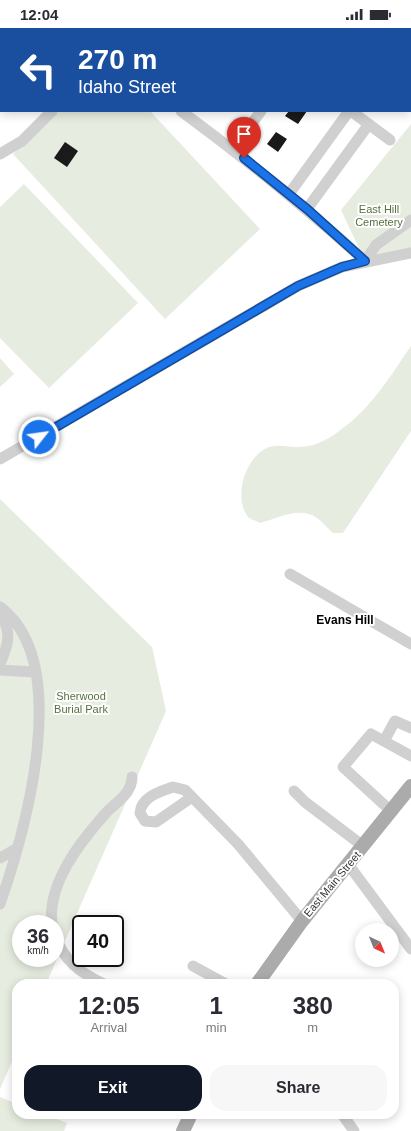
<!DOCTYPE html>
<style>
body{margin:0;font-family:Arial,sans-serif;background:#f7f7f7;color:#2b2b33;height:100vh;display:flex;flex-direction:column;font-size:15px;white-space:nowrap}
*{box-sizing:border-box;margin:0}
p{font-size:13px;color:#7c7c81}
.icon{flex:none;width:22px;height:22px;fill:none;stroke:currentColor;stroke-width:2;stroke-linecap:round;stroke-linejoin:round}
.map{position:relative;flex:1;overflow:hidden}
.sheet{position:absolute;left:12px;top:951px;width:387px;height:140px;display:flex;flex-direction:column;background:#fff;border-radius:16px;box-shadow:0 2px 10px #0003}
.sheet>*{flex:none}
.banner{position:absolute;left:0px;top:0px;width:411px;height:84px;box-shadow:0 2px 10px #0003;background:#1a4fa0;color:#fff;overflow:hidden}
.needle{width:26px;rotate:137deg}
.buttons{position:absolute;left:355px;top:895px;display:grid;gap:8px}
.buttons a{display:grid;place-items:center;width:44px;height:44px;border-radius:50%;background:#fff;box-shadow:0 2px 10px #0003;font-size:20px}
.speed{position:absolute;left:12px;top:887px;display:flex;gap:8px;font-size:20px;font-weight:700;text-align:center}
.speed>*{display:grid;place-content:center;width:52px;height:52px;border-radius:50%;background:#fff;box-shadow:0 2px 10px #0003;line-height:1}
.speed small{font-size:10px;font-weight:400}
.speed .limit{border:2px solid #111;border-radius:6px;background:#fff;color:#111}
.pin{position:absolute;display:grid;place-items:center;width:34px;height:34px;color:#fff;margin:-41px -17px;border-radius:50% 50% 50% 0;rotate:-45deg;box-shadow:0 0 4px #0007}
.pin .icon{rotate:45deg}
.me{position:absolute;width:44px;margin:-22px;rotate:60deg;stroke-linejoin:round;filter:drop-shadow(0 0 3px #0008)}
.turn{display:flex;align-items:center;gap:14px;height:84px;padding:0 12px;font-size:18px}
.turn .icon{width:52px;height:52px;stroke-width:2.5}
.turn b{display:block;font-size:28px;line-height:34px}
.eta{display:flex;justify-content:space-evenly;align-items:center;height:68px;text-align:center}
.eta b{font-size:24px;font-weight:700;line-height:28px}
.cta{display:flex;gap:8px;margin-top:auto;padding:8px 12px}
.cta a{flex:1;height:46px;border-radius:16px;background:#111827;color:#fff;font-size:16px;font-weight:700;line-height:46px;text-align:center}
.cta a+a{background:#f7f7f7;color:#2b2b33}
.status{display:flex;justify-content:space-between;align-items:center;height:28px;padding:0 20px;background:#fff;direction:ltr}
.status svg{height:11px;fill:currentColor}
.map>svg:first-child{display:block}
.green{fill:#e6ecdf;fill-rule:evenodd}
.building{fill:#1a1a1a}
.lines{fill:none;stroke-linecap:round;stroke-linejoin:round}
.minor{stroke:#d0d0d0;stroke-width:11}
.major{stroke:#ababab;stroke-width:14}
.route-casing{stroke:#114b97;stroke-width:10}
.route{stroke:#1a73e8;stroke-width:7}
.labels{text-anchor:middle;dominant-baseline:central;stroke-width:4;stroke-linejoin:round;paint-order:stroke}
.park-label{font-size:11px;fill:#56703f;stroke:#fff}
.street-label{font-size:11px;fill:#333;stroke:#fff}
.neighbourhood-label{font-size:12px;font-weight:bold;fill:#000;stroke:#fff}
</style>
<div class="status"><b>12:04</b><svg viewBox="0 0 49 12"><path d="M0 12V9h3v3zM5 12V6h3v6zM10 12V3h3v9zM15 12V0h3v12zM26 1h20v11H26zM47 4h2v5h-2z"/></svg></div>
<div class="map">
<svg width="411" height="1103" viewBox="0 0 411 1103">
<rect width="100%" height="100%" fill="#fff"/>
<path class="green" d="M 58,83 L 150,83 L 260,201 L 165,291 L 13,126 Z
M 411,96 L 411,221 L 365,233 L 341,182 Z
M 24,156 L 138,275 L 49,360 L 0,310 L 0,179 Z
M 411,318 L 411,403 L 343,505 L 333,505 C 327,500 323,494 317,490 C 300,478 279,490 260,495 C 257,493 252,492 249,490 C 232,471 245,428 269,419 C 280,416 288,419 299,419 C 315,419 331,410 343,400 C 372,379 391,347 411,318 Z
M 0,330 L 14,346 L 0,359 Z
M 0,471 L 152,619 L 166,683 L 46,956 L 17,956 L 17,1022 L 0,1061 ZM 21,896 L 55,896 L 55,930 L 21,930 Z
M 0,1069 L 17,1076 L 17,1086 L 44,1086 L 67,1095 L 64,1103 L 0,1103 Z"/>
<path class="building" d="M 289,83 L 307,83 L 298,96 L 285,88 Z
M 276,104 L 287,111 L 278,124 L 267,116 Z
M 65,114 L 78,123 L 67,139 L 54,130 Z"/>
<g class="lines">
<path class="minor" d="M 66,0 L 68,1
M 15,1 L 15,0
M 113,1 L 113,0
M 320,1 L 321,0
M 0,22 L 1,20
M 181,83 C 245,130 306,180 365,233 L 376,217 L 411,192
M 351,83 L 390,112
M 233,121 L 261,83
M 0,126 L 22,113 L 52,83
M 289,166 L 349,83
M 307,181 L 369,96
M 0,431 L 298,258 L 342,239 L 411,225
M 290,546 L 411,616
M 0,579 C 74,634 25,804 0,876
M 0,584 C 12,605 9,615 0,636
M 0,642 L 35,644
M 384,713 L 395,693 L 411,700
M 173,759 L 185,762 L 192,769 L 156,794 L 145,793 L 140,785 C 141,769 161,763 173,759 Z
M 294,763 L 305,774 L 363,818
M 192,769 L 238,816 L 302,893
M 392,784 L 343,739 L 371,706 L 411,728
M 0,830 L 16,821
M 348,836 L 411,921
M 52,896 C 47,856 80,814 106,785 C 116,774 132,766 132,749
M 55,907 C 63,932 80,945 104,956
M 193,938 L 226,956
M 342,1086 L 354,1103"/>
<path class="major" d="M 257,956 L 302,893 L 411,758
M 183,1103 L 191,1086"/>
</g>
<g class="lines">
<g class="route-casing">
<path id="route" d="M 39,409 L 298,258 L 342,239 L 365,233 L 307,181 L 244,130"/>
</g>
<use href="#route" class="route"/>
</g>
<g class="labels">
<g class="park-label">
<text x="379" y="181">East Hill<tspan x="379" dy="13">Cemetery</tspan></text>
<text x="81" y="668">Sherwood<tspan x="81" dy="13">Burial Park</tspan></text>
</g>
<g class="street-label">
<text transform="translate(332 856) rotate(-50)">East Main Street</text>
</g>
<g class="neighbourhood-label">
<text x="345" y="592">Evans Hill</text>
</g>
</g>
</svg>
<div class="buttons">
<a><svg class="needle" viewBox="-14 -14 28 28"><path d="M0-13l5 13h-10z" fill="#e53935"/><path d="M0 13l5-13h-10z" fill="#7c7c81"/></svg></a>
</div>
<div class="speed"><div>36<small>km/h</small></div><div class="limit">40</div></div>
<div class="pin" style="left:244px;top:130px;background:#d93025"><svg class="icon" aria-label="arrive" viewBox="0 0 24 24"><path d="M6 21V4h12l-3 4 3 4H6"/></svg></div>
<svg class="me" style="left:39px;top:409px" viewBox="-20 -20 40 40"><circle r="17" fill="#1a73e8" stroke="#fff" stroke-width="3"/><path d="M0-11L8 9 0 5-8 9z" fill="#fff"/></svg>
<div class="banner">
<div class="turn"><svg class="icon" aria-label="left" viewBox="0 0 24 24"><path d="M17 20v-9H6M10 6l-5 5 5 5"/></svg><div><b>270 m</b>Idaho Street</div></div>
</div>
<section class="sheet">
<div class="eta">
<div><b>12:05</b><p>Arrival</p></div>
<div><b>1</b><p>min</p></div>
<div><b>380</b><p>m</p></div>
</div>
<div class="cta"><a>Exit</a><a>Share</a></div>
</section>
</div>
